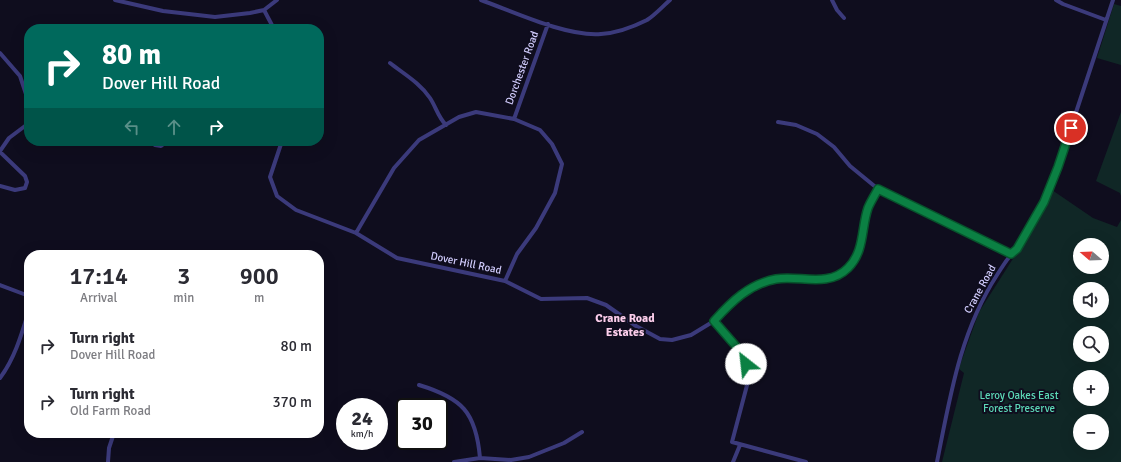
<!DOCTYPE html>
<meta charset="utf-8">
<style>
body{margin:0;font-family:Signika,sans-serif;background:#f7f7f7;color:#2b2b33;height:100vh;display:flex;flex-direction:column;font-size:15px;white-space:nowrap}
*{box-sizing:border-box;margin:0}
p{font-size:13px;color:#7c7c81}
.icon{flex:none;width:22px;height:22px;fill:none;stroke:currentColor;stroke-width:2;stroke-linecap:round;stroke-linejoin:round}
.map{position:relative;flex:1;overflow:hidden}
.side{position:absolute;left:24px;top:250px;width:300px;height:188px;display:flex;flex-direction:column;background:#fff;border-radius:16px;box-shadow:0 4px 16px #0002}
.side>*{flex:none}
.guide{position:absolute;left:24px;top:24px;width:300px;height:122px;border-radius:16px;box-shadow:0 4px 16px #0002;background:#00695c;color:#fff;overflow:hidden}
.needle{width:26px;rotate:289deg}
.tools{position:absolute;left:1073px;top:238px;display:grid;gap:8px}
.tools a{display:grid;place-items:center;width:36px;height:36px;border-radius:50%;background:#fff;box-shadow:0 4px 16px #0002;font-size:20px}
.speed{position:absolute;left:336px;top:398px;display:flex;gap:8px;font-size:20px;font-weight:700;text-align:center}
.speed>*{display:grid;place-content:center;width:52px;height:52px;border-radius:50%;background:#fff;box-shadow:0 4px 16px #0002;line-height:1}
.speed small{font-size:10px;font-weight:400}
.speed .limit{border:2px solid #111;border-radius:6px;background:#fff;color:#111}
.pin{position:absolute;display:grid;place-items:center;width:34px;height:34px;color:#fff;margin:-17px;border:2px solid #fff;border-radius:50%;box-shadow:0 1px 4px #0007}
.me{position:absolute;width:44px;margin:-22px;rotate:331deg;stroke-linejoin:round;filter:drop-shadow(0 0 3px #0008)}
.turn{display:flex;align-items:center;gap:14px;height:84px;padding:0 12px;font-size:18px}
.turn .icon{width:52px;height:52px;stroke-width:2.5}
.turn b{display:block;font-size:28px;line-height:34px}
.lanes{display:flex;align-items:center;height:38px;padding:0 12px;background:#0003;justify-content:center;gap:20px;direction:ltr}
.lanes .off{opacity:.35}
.eta{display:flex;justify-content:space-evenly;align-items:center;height:68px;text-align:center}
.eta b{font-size:24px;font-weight:600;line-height:28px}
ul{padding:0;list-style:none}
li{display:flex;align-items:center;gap:12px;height:56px;padding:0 12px}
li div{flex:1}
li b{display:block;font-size:15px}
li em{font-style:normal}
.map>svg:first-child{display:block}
.green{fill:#102726;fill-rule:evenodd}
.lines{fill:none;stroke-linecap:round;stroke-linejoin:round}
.minor{stroke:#3b3a7b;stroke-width:4}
.route-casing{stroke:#07532c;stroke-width:10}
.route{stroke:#0b8043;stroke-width:7}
.labels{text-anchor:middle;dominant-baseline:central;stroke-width:4;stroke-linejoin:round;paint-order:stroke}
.street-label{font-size:11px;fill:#d1ccfd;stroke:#0f0d1e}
.park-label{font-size:11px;fill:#5cd8b7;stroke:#0f0d1e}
.neighbourhood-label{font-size:12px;font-weight:bold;fill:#fdceec;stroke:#0f0d1e}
</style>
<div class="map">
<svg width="1121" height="462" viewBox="0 0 1121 462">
<rect width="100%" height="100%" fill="#0f0d1e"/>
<path class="green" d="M 1114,4 L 1121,6 L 1121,65 L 1097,58 Z
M 1121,112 L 1121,196 L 1120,193 L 1096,181 Z
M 1052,190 L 1093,218 L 1117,227 L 1121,220 L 1121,462 L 942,462 L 964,373 L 959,369 L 960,365 L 979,312 L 1044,210 ZM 1080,245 L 1102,245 L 1102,267 L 1080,267 ZM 1080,289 L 1102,289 L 1102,311 L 1080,311 ZM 1080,333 L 1102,333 L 1102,355 L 1080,355 ZM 1080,377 L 1102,377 L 1102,399 L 1080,399 ZM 1080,421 L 1102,421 L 1102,443 L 1080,443 Z"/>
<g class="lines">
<path class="minor" d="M 115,0 L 163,11 L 215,17 L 250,13 L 264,10 L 277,0
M 481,0 C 514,12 567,37 601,34 C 617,33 633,27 647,20 C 655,15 663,6 670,0
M 832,0 L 837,10 L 844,18
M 1056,0 L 1063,4 L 1106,20
M 264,10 L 274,29
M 0,53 L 20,76 L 29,103
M 390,63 C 404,74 420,83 430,98 C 436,107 438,117 446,125
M 514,119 L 548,24
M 778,122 L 796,125 L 817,134 L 834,147 L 850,166 L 878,189 L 1011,254
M 153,141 L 155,145 L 161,146 L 167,141
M 282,141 L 270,177 L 277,196 L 296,210 L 356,233 L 397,258 L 505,281 L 541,299 L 587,298 L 606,305 L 636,326 L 660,339 L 672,340 L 691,335 L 714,321 L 740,294 L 762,283 L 785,278 L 827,280 L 848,268 L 861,248 L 868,208 L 878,189
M 0,151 L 9,138 L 29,123
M 0,152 L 25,176 L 27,182 L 25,188 L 15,190 L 0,186
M 356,233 L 394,168 L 419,140 L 459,117 L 476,112 L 514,119 L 540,130 L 552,144 L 562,164 L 555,193 L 536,228 L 517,254 L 505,281
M 0,285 L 29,296
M 714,321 L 741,352 L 750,374 L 732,442 L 806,462
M 0,378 C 15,358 22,333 29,310
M 419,385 C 462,398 476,412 480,458
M 108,462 L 109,448 L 114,433
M 454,462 L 480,458 L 511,460 L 529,457 L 564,443 L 582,432
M 733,462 L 740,445
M 937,462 C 950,397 960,332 997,275 C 1003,266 1008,256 1017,249 L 1044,202 L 1058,167 L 1113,0"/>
</g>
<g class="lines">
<g class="route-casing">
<path id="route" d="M 746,364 L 741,352 L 714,321 C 731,302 749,284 776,279 C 800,275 828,288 848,268 C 865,251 861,228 868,208 C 871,201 875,195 878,189 L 1011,254 L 1017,249 L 1044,202 L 1058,167 L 1071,128"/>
</g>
<use href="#route" class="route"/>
</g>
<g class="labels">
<g class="street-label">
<text transform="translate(522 68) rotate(-70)">Dorchester Road</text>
<text transform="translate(466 263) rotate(12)">Dover Hill Road</text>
<text transform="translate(980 289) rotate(-61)">Crane Road</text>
</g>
<g class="park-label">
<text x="1019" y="395">Leroy Oakes East<tspan x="1019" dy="13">Forest Preserve</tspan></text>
</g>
<g class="neighbourhood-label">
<text x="625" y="318">Crane Road<tspan x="625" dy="14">Estates</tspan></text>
</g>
</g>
</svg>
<div class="tools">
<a><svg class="needle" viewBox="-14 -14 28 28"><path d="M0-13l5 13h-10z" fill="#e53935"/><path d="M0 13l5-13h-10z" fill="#7c7c81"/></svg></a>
<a><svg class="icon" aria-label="sound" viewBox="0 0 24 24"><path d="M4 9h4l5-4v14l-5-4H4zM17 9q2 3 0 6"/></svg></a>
<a><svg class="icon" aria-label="search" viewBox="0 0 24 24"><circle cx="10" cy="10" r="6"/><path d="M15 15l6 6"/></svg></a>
<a>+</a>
<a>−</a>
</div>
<div class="speed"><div>24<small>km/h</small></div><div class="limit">30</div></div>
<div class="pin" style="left:1071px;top:128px;background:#d93025"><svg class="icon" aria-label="arrive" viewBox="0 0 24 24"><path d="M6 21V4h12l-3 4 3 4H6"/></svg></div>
<svg class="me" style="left:746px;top:364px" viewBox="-20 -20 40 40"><circle r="19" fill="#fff"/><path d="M0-13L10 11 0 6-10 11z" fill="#0b8043"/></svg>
<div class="guide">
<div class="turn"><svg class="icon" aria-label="right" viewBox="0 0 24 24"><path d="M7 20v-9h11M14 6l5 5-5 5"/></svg><div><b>80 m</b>Dover Hill Road</div></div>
<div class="lanes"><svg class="icon off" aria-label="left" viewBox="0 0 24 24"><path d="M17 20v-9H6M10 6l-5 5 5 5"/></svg><svg class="icon off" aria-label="ahead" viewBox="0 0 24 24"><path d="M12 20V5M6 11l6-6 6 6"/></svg><svg class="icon" aria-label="right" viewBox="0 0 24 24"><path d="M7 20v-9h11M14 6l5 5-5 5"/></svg></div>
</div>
<section class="side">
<div class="eta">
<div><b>17:14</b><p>Arrival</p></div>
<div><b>3</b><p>min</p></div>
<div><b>900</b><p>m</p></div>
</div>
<ul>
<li><svg class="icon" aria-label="right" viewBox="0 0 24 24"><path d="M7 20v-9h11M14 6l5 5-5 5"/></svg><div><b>Turn right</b><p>Dover Hill Road</p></div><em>80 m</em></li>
<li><svg class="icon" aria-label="right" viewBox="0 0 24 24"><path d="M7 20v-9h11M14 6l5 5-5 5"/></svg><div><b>Turn right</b><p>Old Farm Road</p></div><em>370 m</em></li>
</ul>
</section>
</div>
